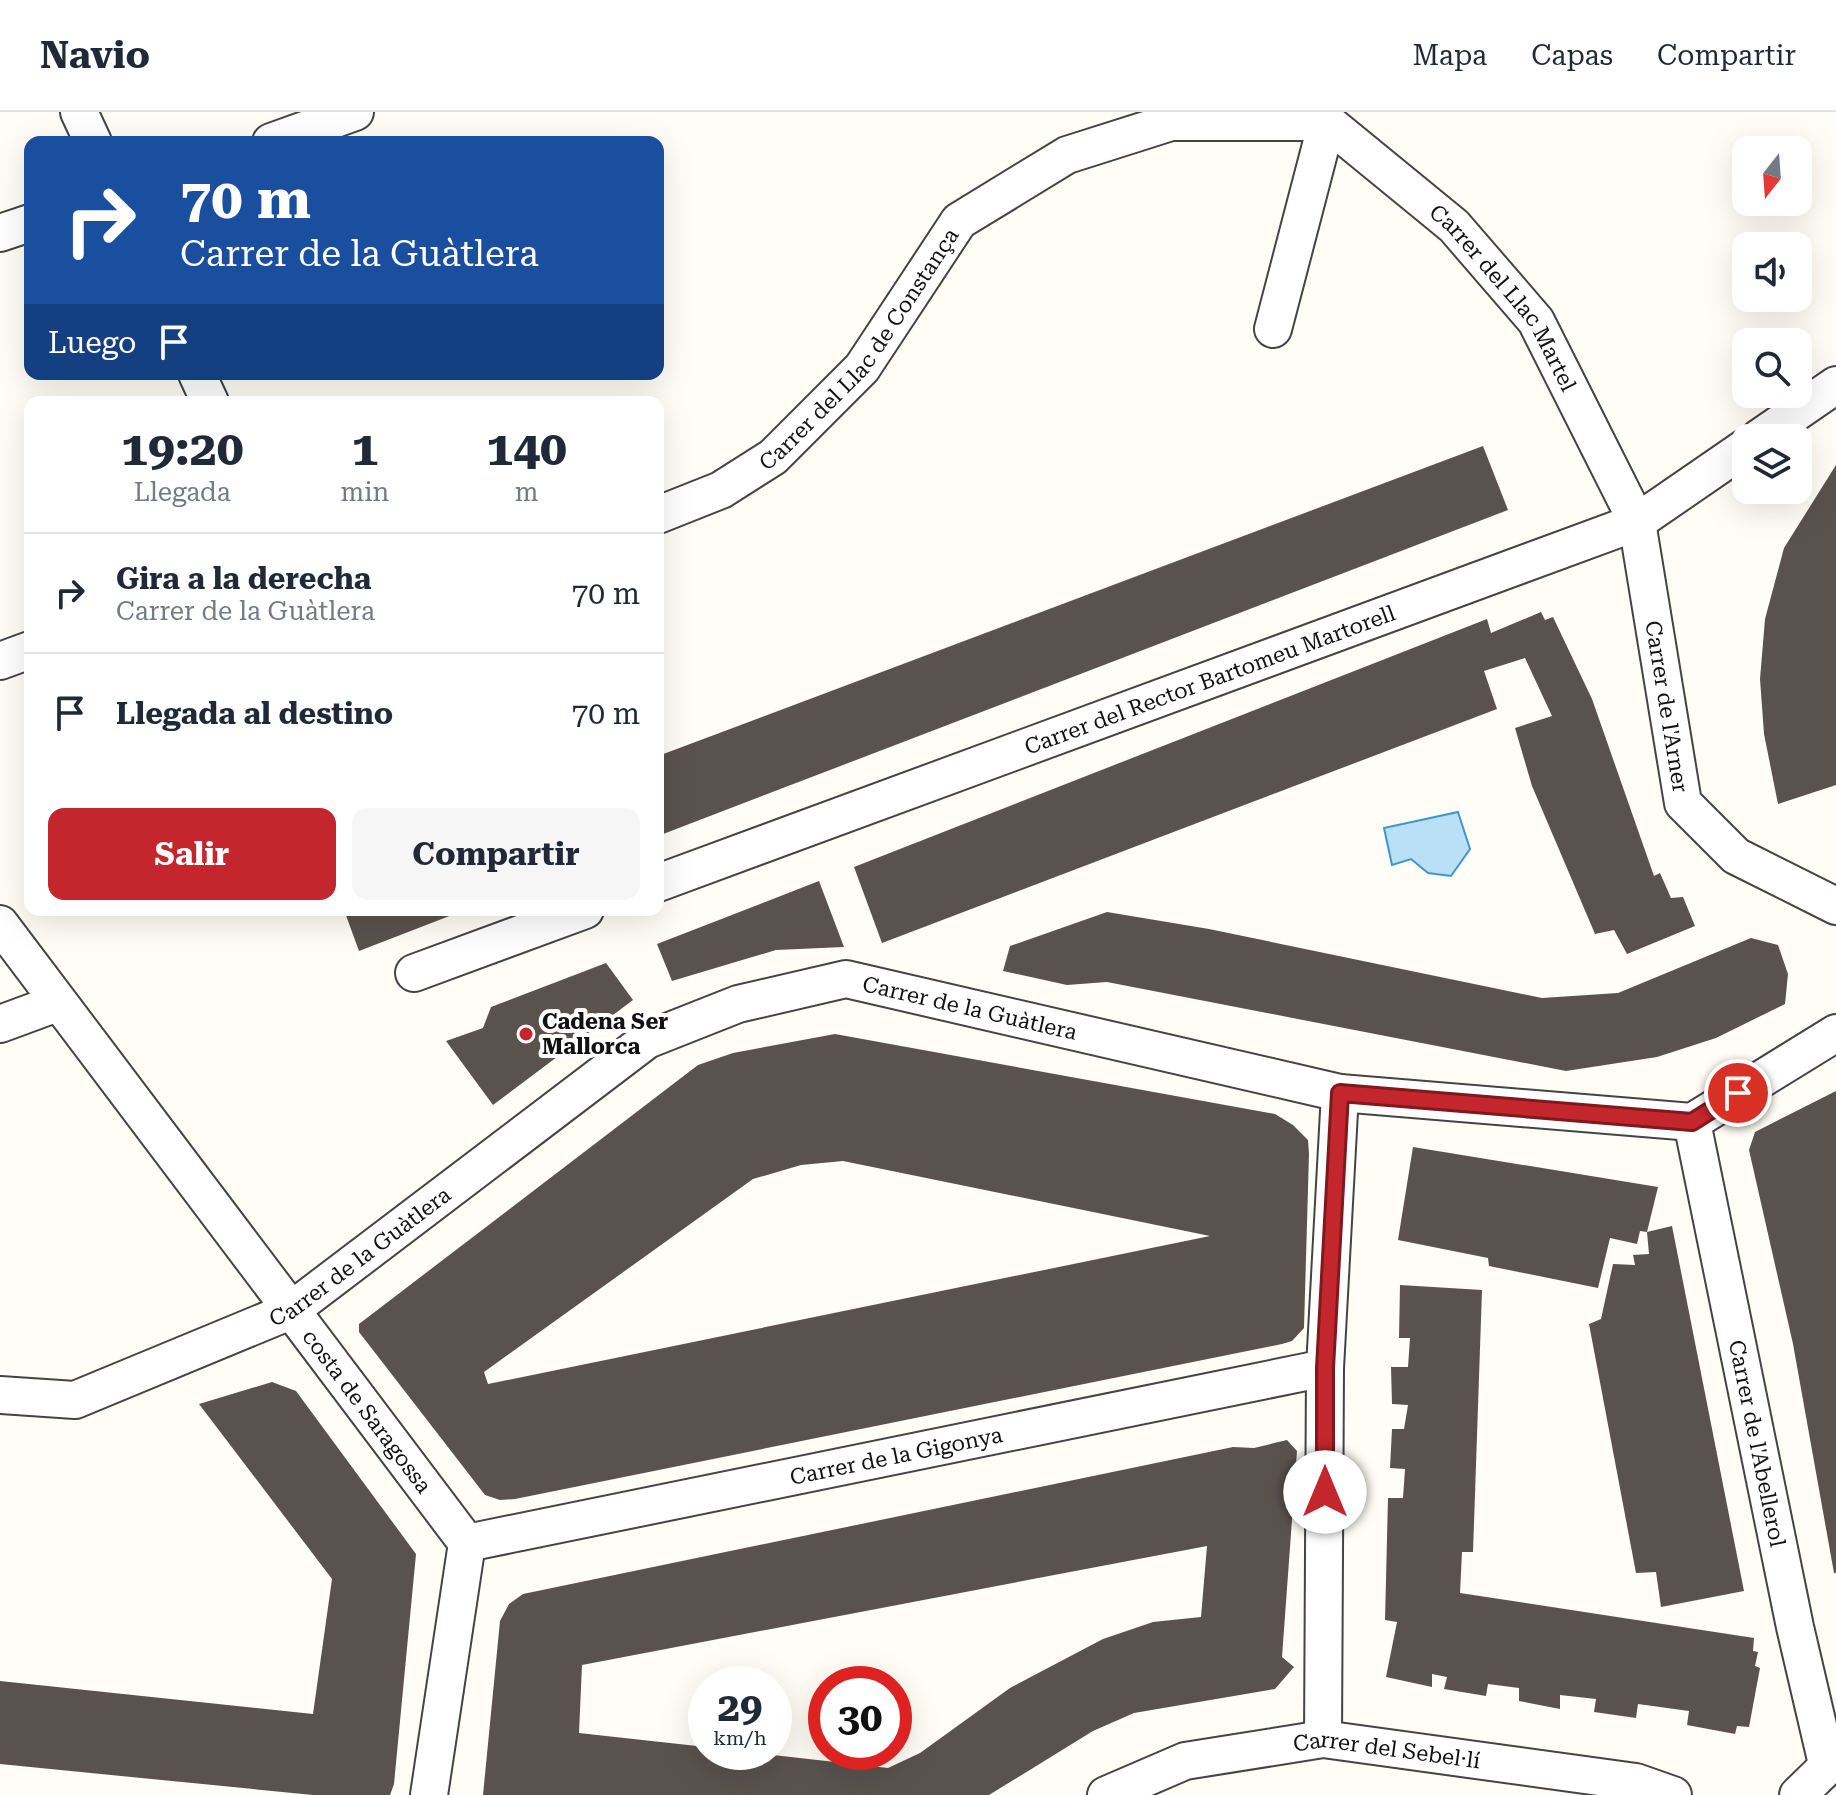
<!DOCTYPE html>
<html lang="es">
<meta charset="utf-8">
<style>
body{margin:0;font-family:"Roboto Serif",serif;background:#f6f6f7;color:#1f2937;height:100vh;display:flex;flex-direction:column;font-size:30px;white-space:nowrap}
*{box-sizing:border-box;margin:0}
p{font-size:26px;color:#747a83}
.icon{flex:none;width:44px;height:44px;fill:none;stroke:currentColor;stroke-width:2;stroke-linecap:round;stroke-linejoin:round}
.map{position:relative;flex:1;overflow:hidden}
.panel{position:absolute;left:24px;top:284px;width:640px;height:520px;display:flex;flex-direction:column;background:#fff;border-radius:16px;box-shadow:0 8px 32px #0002}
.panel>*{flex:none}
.top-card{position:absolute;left:24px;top:24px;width:640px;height:244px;border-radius:16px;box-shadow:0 8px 32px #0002;background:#1a4fa0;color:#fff;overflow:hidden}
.needle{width:52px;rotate:197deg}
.tools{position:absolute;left:1732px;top:24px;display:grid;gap:16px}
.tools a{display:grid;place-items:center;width:80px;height:80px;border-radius:16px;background:#fff;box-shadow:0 8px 32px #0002;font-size:40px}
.speed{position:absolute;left:688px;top:1554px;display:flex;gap:16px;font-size:40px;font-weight:700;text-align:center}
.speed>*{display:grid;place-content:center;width:104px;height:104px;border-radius:50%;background:#fff;box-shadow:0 8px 32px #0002;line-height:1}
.speed small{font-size:20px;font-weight:400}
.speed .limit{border:12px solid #d22;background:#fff;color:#111}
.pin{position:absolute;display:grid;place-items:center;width:68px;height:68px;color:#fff;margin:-34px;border:4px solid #fff;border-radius:50%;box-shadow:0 2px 8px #0007}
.me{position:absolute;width:88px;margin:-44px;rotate:0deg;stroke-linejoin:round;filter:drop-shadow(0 0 6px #0008)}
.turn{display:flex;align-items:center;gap:28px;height:168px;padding:0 24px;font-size:36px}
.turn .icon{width:104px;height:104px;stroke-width:2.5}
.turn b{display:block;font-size:56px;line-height:68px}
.then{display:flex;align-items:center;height:76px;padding:0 24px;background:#0003;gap:16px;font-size:30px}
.eta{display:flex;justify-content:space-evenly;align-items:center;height:136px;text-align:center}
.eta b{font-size:48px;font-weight:700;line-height:56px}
.button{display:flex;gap:16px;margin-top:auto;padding:16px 24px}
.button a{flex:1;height:92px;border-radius:16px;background:#c4262e;color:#fff;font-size:32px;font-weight:700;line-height:92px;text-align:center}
.button a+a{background:#f6f6f7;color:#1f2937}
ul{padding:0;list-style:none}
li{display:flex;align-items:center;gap:24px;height:120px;padding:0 24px;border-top:2px solid #e0e1e3}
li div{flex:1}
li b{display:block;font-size:30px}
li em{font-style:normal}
header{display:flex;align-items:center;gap:48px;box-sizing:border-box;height:112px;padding:0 40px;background:#fff;border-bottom:2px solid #e0e1e3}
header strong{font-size:38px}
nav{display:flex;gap:44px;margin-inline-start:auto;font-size:28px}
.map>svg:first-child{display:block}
.water{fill:#b9e0f7;stroke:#3f96cf;stroke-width:2}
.building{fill:#5a524d;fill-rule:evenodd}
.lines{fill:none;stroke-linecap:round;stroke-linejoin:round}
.street-casing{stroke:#444;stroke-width:40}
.street{stroke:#fff;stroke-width:36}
.route-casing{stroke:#7f191e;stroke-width:20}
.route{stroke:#c4262e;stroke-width:14}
.poi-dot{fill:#c4262e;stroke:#fff;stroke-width:3}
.labels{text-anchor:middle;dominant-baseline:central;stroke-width:8;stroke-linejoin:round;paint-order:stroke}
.street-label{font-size:22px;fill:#111;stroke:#fff}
.poi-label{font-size:22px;font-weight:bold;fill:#111;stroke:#fff;text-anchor:start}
</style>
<header>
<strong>Navio</strong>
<nav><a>Mapa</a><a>Capas</a><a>Compartir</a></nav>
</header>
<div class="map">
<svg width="1836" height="1683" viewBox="0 0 1836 1683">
<rect width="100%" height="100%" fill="#fffdf5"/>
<path class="water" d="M 1458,700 L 1470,737 L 1451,764 L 1428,761 L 1411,747 L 1392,753 L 1384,716 Z"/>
<path class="building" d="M 1483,334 L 1508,398 L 658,724 L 658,644 Z
M 1836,353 L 1836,673 L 1778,692 L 1764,622 L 1760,567 L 1765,507 L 1784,436 Z
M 1541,500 L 1545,508 L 1553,505 L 1592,587 L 1654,764 L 1660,761 L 1671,786 L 1683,785 L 1695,814 L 1627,842 L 1614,818 L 1595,822 L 1532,674 L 1515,616 L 1552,604 L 1525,546 L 1484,559 L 1497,597 L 882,831 L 854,755 L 1487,507 L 1491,521 Z
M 819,769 L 844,835 L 776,838 L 672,869 L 657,832 Z
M 344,798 L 465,798 L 359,839 Z
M 1107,800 L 1209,817 L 1542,886 L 1618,881 L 1751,826 L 1778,833 L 1788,862 L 1785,892 L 1716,926 L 1657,945 L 1566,959 L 1107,870 L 1067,873 L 1003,859 L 1010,834 Z
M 606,851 L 633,888 L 493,993 L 446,929 L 483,916 L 491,895 Z
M 835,922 L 1275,1002 L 1293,1013 L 1308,1028 L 1309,1042 L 1304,1216 L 1292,1229 L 1282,1232 L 515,1387 L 500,1388 L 485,1383 L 359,1220 L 359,1212 L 698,953 L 733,941 ZM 843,1049 L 1210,1124 L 488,1272 L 484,1260 L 753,1067 L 801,1053 Z
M 1836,979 L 1836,1461 L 1834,1461 L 1793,1232 L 1749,1038 L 1755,1020 Z
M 1413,1035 L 1658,1075 L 1647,1120 L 1640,1119 L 1637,1132 L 1610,1126 L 1598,1176 L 1489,1154 L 1488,1146 L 1398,1128 Z
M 1672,1114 L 1744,1479 L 1661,1495 L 1656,1460 L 1636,1461 L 1589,1212 L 1601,1207 L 1613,1152 L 1635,1153 L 1633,1143 L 1649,1142 L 1647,1120 Z
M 1400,1173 L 1482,1178 L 1473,1440 L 1462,1440 L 1460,1481 L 1754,1526 L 1753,1539 L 1758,1540 L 1755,1554 L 1760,1556 L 1749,1615 L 1737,1614 L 1735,1622 L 1687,1613 L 1689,1599 L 1638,1592 L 1636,1606 L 1594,1600 L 1596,1587 L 1560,1583 L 1560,1597 L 1519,1589 L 1519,1576 L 1488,1572 L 1486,1584 L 1444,1577 L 1447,1565 L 1432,1562 L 1432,1575 L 1386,1565 L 1397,1510 L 1385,1508 L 1388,1386 L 1403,1386 L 1405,1357 L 1390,1356 L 1392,1317 L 1404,1317 L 1408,1293 L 1392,1292 L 1391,1255 L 1408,1255 L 1410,1226 L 1399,1226 Z
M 272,1270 L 296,1279 L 416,1442 L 394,1672 L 390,1683 L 313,1683 L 0,1652 L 0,1569 L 313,1602 L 332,1467 L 199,1292 Z
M 1287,1328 L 1297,1339 L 1282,1545 L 1294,1555 L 1275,1577 L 1134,1601 L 1093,1619 L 989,1683 L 483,1683 L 500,1509 L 509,1492 L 523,1482 L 1233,1335 L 1254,1336 ZM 1207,1434 L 1201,1505 L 1153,1510 L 1103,1527 L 1010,1576 L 920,1641 L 888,1656 L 747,1640 L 706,1640 L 706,1635 L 579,1621 L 582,1553 Z"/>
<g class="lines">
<g class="street-casing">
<g id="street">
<path d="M 79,0 L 93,30"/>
<path id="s1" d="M 1324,0 L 1327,10 L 1454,114 L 1536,209 L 1637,410 L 1683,691 L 1736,744 L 1836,794"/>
<path d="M 271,30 L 355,0"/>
<path d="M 0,121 L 30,111"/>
<path d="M 197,262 L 210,290"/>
<path d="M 1759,326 L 1836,273"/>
<path id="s2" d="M 658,403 L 721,378 L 773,345 L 862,256 L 959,109 L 1067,43 L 1171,10 L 1327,10 L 1273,217"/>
<path d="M 0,549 L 30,538"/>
<path id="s3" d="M 658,771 L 1637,410 L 1746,335"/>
<path id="s4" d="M 0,812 L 467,1431 L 429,1683"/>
<path d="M 414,861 L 585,798"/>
<path d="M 0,912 L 57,891"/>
<path id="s5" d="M 1692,1010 L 1795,1515 L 1827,1652"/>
<path id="s6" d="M 0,1283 L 75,1288 L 290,1199 L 647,928 L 738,892 L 846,867 L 1340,981 L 1692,1010 L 1836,921"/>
<path id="s7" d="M 467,1431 L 1325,1256"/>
<path d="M 1323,1627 L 1325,1256 L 1340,981"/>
<path id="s8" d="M 1106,1683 L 1185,1649 L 1323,1627 L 1636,1670 L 1673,1683"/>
<path d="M 1798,1683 L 1836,1646"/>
</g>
</g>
<use href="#street" class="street"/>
</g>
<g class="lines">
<g class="route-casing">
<path id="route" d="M 1325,1380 L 1325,1256 L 1340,981 L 1692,1010 L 1738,981"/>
</g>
<use href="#route" class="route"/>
</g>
<circle class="poi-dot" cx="526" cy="922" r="8"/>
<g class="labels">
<g class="street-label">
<text stroke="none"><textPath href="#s1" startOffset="262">Carrer del Llac Martel</textPath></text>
<text stroke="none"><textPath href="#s2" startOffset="268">Carrer del Llac de Constança</textPath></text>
<text stroke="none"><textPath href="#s3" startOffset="588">Carrer del Rector Bartomeu Martorell</textPath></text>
<text stroke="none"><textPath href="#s1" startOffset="712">Carrer de l'Arner</textPath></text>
<text stroke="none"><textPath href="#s6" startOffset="1092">Carrer de la Guàtlera</textPath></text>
<text stroke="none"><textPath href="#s6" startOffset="396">Carrer de la Guàtlera</textPath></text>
<text stroke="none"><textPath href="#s4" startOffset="610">costa de Saragossa</textPath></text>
<text stroke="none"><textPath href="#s5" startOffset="328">Carrer de l'Abellerol</textPath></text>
<text stroke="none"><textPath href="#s7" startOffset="438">Carrer de la Gigonya</textPath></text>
<text stroke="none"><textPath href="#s8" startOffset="290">Carrer del Sebel·lí</textPath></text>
</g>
<g class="poi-label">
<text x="542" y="909">Cadena Ser<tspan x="542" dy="25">Mallorca</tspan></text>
</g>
</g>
</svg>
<div class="tools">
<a><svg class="needle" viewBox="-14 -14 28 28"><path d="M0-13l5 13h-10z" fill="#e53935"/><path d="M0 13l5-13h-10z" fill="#747a83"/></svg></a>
<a><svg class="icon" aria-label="sound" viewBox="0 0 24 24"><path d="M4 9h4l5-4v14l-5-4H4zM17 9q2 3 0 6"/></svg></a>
<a><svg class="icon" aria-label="search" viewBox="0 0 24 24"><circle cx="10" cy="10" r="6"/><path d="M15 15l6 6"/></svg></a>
<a><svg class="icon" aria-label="layers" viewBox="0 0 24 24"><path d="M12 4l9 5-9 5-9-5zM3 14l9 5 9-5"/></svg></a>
</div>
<div class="speed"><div>29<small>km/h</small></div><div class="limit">30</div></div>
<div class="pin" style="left:1738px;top:981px;background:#d93025"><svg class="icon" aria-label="arrive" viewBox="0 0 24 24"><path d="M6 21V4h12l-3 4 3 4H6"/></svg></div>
<svg class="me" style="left:1325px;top:1380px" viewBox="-20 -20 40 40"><circle r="19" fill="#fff"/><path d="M0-13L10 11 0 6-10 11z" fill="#c4262e"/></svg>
<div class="top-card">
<div class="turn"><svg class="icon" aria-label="right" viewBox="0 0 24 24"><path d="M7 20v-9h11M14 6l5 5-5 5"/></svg><div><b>70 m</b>Carrer de la Guàtlera</div></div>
<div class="then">Luego<svg class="icon" aria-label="arrive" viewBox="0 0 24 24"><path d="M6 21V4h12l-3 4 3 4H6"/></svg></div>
</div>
<section class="panel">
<div class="eta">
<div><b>19:20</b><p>Llegada</p></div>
<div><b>1</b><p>min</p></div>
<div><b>140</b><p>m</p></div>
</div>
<ul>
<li><svg class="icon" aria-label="right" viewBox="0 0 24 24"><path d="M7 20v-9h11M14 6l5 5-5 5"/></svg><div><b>Gira a la derecha</b><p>Carrer de la Guàtlera</p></div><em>70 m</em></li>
<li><svg class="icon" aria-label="arrive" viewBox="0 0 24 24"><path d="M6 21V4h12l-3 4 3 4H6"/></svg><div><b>Llegada al destino</b></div><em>70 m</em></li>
</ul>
<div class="button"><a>Salir</a><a>Compartir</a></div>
</section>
</div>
